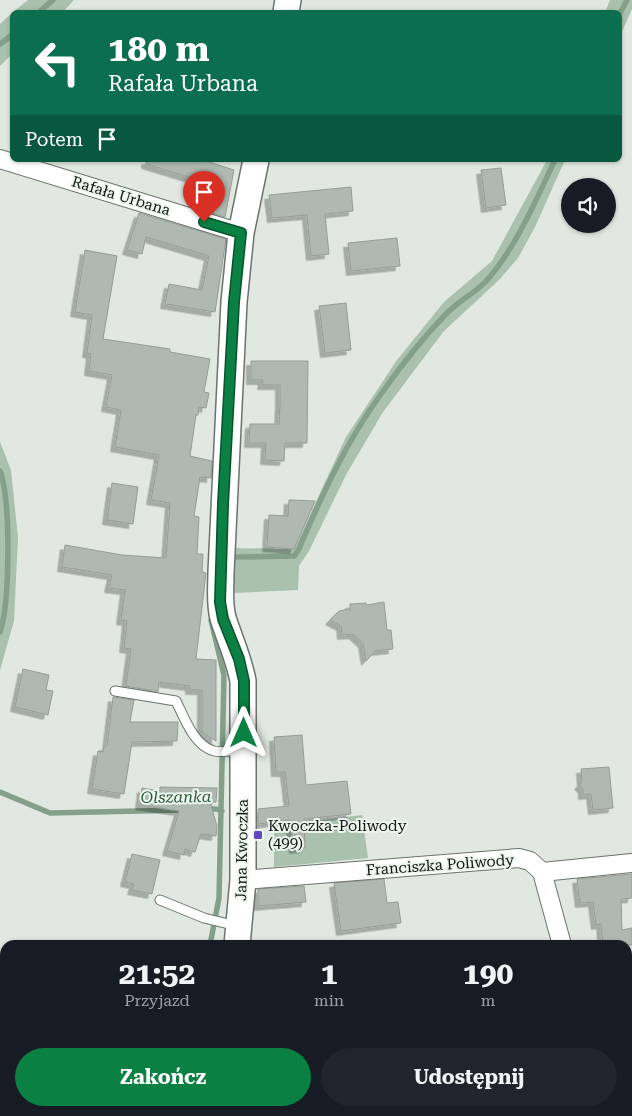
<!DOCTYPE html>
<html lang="pl">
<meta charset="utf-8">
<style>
body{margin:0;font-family:"Roboto Serif",serif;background:#20242c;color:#f1f3f6;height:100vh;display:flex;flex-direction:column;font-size:19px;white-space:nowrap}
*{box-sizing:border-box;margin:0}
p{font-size:16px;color:#9ea1a6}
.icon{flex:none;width:28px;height:28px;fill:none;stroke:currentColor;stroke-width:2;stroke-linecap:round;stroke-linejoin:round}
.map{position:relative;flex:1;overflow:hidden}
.panel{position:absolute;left:0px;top:940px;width:632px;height:176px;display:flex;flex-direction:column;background:#171b24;border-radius:15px 15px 0 0;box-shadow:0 1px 4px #0004}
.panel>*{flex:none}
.guide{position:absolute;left:10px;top:10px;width:612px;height:152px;border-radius:8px;box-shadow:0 1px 4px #0004;background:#0b6e4f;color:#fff;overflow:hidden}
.controls{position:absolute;left:561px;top:178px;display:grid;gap:10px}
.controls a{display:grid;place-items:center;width:55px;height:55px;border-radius:50%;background:#171b24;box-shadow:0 1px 4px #0004;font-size:25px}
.pin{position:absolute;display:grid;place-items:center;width:42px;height:42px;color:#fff;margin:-51px -21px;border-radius:50% 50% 50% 0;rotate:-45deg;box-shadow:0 0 5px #0007}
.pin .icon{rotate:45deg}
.me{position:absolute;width:55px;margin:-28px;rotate:0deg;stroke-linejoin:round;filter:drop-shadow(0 0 4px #0008)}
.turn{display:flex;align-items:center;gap:18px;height:105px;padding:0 15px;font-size:22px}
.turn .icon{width:65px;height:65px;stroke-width:2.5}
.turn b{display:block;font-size:35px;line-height:42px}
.then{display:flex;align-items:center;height:48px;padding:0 15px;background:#0003;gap:10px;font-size:19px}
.eta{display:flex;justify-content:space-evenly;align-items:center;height:85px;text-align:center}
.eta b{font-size:30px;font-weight:700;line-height:35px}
.cta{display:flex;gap:10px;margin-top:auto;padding:10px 15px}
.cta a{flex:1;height:58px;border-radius:30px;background:#0b8043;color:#fff;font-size:20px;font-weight:700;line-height:58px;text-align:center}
.cta a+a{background:#20242c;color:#f1f3f6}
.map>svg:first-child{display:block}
.green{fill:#a9c1ad}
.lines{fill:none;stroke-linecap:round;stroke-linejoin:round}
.stream{stroke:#84a08a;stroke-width:5.5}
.building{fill:#afb8b1;stroke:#959d96;filter:url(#shadow)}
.lane-casing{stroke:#6b736d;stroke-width:11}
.street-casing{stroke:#6b736d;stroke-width:20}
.secondary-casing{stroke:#6b736d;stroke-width:28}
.lane{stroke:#fff;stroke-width:9}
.street{stroke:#fff;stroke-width:18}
.secondary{stroke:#fff;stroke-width:25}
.route-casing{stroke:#07532c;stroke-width:12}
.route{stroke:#0b8043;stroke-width:9}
.poi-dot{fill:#6247c0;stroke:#edf6ee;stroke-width:2}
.labels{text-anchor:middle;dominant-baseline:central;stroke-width:4;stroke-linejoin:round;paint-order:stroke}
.street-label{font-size:15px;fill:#111412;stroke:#edf6ee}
.poi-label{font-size:15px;fill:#111412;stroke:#edf6ee;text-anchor:start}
.water-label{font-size:16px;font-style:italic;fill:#2c5939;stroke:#edf6ee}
</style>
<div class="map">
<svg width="632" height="1116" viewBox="0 0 632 1116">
<defs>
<filter id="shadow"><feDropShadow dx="-4.5" dy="4.5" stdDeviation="0" flood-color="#0004"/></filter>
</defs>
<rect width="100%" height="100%" fill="#e0e8e1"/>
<path class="green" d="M 28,0 L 74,0 L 63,12 L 13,12 Z
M 610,0 L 632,0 L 632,9 L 620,36 L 620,12 L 605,12 Z
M 12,13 L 12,54 L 0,66 L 0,24 Z
M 547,160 L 565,160 L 535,227 L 518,258 L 499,280 L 444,331 L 383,412 L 347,473 L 309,551 L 299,566 L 298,590 L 234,593 L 233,548 L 294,549 L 346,437 L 397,360 L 444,302 L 492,261 Z
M 0,442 L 11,470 L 18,538 L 14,621 L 0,670 Z
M 362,815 L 368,858 L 274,867 L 274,826 Z"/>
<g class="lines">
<path class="stream" d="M 39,12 L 53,0
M 620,13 L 627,0
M 0,44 L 12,35
M 0,471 C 11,500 10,603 0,632
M 237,557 L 294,556 L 298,551 C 321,497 346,442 381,394 C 400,367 422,339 445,315 C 458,301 476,293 488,279 C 516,247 537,198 555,160
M 0,792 L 50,813 L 183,810
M 205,809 L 216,809 L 222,811
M 210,945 L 219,898 L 224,675 L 211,620
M 165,1116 L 167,1111"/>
</g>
<path class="building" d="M 146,160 L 203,160 L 234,170 L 225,217 L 209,212 L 215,185 L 146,164 Z
M 501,168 L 506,205 L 486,208 L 481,170 Z
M 351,187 L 353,211 L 325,214 L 329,254 L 311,256 L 307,215 L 272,218 L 269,195 Z
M 139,213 L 226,239 L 215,312 L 165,304 L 169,284 L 202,290 L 209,256 L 146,237 L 142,254 L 127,250 Z
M 397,238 L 400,266 L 351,271 L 348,243 Z
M 85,250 L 117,256 L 103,339 L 170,349 L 170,352 L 210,359 L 204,392 L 209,393 L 206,408 L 199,407 L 198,415 L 196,415 L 190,456 L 212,461 L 211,478 L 200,477 L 194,516 L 199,517 L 197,554 L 203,554 L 202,572 L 206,573 L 196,659 L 216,660 L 216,741 L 202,732 L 202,690 L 190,690 L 190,686 L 159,682 L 158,692 L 126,686 L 131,649 L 124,648 L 127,621 L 121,620 L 125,590 L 109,588 L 112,575 L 62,567 L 65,545 L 122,555 L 166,558 L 170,503 L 151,500 L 159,455 L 115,447 L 121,410 L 106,407 L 112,375 L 89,371 L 91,354 L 87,353 L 92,315 L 75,312 Z
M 346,303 L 351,350 L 325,353 L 319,306 Z
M 251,361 L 308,361 L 307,443 L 285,443 L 284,461 L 265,460 L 266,443 L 249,443 L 250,424 L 279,424 L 280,404 L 280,385 L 262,385 L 263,380 L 251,380 Z
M 112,483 L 138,487 L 133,524 L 107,520 Z
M 289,500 L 315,501 L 294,549 L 267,547 L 269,515 L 288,516 Z
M 384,602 L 387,630 L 391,630 L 393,649 L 375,651 L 366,661 L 363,643 L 353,634 L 342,635 L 341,626 L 330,620 L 339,611 L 350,609 L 350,604 L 366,603 L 367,605 Z
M 23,669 L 49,675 L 46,690 L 53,691 L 48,715 L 15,707 Z
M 113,697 L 134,700 L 130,722 L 178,722 L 177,741 L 132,742 L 124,794 L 92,789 L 98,751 L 103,752 L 104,746 L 107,746 Z
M 302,735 L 306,785 L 347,781 L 351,814 L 304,819 L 305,848 L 294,849 L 290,820 L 258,824 L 258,809 L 289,806 L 285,772 L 276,772 L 274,737 Z
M 609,767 L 613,808 L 593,810 L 591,794 L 583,795 L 583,789 L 579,785 L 582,782 L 581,769 Z
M 160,787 L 217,788 L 216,802 L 210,802 L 217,826 L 216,836 L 201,834 L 195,852 L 185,849 L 184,855 L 167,851 L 179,811 L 140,805 L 142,788 L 160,791 Z
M 132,854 L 160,860 L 152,894 L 132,890 L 134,884 L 125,882 Z
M 632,874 L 632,898 L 621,899 L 622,930 L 632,928 L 632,945 L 603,945 L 601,924 L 596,925 L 593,902 L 580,903 L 577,879 Z
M 384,879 L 387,903 L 398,902 L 401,923 L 341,931 L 334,883 Z
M 304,886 L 306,902 L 258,906 L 258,889 Z"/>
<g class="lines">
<g class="lane-casing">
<path id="lane" d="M 115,691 L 176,701 C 184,717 194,746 214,751 C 223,753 234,750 243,750
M 160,900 L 204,918 L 237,926
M 303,1116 L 303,1111"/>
</g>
<g class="street-casing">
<path id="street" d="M 0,159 L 241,233
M 542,872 L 562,945
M 243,880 L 519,858 L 530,861 L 542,872 L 632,863
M 586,1116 L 586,1111"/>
</g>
<g class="secondary-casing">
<path id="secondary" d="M 286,12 L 288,0
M 237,945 L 243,880 L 243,681 C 239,659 230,640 223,618 C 219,603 221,587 221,572 L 234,302 L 241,233 L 256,160
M 200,1116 L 202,1111"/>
</g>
<use href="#lane" class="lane"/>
<use href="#street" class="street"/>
<use href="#secondary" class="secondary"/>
</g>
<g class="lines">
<g class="route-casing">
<path id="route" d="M 204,222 L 241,233 L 234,302 L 223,504 L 220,602 L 223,619 L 239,659 L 244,681 L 244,733"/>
</g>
<use href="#route" class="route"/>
</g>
<rect class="poi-dot" x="253" y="830" width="10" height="10" rx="2.5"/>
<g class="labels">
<g class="street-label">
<text transform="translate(121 196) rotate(17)">Rafała Urbana</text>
<text transform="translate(242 850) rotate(-89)">Jana Kwoczka</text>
<text transform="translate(440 865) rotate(-4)">Franciszka Poliwody</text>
</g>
<g class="poi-label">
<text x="268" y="826">Kwoczka-Poliwody<tspan x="268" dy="17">(499)</tspan></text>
</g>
<g class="water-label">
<text transform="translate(176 797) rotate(-1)">Olszanka</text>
</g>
</g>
</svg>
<div class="controls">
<a><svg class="icon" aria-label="sound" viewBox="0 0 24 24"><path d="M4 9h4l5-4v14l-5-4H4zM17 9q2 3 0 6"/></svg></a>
</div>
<div class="pin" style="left:204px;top:222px;background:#d93025"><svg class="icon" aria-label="arrive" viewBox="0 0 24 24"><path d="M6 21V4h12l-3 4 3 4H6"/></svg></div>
<svg class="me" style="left:244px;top:733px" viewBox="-20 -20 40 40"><path d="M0-17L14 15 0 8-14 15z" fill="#0b8043" stroke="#fff" stroke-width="4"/></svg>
<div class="guide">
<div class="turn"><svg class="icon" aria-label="left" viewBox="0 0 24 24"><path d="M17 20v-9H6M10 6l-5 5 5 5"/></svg><div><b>180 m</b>Rafała Urbana</div></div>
<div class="then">Potem<svg class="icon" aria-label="arrive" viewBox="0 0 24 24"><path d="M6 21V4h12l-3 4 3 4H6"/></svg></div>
</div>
<section class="panel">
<div class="eta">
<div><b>21:52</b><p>Przyjazd</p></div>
<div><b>1</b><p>min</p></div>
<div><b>190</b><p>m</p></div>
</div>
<div class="cta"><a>Zakończ</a><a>Udostępnij</a></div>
</section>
</div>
